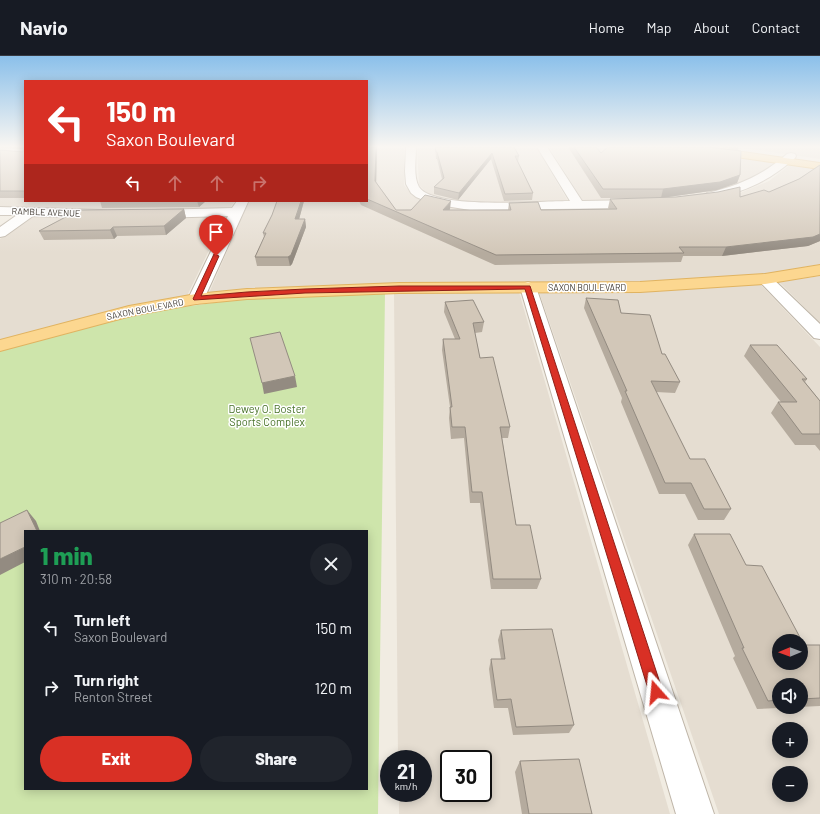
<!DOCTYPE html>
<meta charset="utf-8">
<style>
body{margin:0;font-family:Barlow,sans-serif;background:#20242c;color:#f1f3f6;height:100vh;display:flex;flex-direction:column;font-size:15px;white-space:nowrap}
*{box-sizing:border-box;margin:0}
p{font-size:13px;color:#9ea1a6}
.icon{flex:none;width:22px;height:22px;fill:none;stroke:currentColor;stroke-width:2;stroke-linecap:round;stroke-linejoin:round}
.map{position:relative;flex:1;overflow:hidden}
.drawer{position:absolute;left:24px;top:474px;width:344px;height:260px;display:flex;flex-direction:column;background:#171b24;border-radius:0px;box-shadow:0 2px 10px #0003}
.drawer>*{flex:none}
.top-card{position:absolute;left:24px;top:24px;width:344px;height:122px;border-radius:0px;box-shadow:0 2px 10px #0003;background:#d93025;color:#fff;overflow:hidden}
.needle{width:26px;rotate:269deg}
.fabs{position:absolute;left:772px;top:578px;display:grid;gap:8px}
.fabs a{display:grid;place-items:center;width:36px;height:36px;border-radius:50%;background:#171b24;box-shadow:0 2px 10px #0003;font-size:20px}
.speed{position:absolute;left:380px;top:694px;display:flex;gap:8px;font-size:20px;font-weight:700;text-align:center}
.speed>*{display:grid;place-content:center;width:52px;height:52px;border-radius:50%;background:#171b24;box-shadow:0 2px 10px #0003;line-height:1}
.speed small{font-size:10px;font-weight:400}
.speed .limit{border:2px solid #111;border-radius:6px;background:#fff;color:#111}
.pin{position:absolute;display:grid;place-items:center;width:34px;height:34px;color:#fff;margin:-41px -17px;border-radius:50% 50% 50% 0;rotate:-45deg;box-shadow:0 0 4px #0007}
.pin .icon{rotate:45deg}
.me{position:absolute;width:44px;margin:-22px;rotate:342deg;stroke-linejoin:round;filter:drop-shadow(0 0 3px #0008)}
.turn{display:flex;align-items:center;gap:14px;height:84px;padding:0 16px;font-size:18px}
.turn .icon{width:52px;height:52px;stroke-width:2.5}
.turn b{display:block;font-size:28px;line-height:34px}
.lanes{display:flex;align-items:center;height:38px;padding:0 16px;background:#0003;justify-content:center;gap:20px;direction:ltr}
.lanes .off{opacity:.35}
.round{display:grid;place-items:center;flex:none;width:42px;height:42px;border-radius:21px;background:#20242c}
.headline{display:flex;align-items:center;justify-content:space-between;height:68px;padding:0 16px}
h1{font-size:24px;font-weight:800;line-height:30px;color:#1e9e55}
.button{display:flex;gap:8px;margin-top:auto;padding:8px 16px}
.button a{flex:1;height:46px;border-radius:24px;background:#d93025;color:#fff;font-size:16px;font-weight:800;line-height:46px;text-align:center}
.button a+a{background:#20242c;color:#f1f3f6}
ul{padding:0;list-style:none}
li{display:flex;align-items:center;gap:12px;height:60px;padding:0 16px}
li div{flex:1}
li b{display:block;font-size:15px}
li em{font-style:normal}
header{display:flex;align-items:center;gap:24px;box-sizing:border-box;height:56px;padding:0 20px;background:#171b24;border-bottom:1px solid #363941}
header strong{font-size:19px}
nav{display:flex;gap:22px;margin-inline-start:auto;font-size:14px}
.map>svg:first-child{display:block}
.residential{fill:#e5ddd1;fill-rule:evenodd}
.green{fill:#cee5ab;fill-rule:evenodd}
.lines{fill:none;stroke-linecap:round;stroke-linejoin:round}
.minor-casing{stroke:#bfb6a9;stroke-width:2}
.major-casing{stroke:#e0b361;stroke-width:2}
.minor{fill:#fff;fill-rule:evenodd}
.major{fill:#fcd790;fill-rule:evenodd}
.wall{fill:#b5ab9e;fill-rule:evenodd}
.shaded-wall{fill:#938b81}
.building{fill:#d2c7b8;stroke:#938b81;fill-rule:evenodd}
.route{fill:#d93025;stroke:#8d1f18}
.labels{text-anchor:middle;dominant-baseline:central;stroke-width:3;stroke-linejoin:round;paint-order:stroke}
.far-street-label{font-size:9px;fill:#423b33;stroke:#fff}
.park-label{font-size:11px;fill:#487229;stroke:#fff}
</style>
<header>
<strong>Navio</strong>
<nav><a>Home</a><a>Map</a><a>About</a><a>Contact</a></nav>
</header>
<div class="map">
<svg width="820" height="758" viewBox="0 0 820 758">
<rect width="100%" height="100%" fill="#f1ece2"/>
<path class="residential" d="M 367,91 L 404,91 L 404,129 L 412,139 L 425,145 L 579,150 L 740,137 L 769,125 L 791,108 L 820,112 L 820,208 L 760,219 L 695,224 L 637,226 L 399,228 L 306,230 L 247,233 L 209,237 L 244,156 L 250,145 L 367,145 Z
M 417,91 L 536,91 L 568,145 L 470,147 L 454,146 L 435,141 L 426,136 L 419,129 Z
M 549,91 L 676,91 L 776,106 L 755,122 L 726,133 L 699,139 L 669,143 L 627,145 L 583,145 Z
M 737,91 L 820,91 L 820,103 L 785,98 Z
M 0,99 L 25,101 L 25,145 L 235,145 L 229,153 L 96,155 L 0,152 Z
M 34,159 L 226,159 L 187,240 L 126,251 L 0,284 L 0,183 Z
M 820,220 L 820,267 L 779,226 Z
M 760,228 L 820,291 L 820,758 L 719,758 L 539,236 L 644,235 ZM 779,585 L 801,585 L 801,607 L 779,607 ZM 779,629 L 801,629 L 801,651 L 779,651 ZM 779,673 L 801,673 L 801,695 L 779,695 ZM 779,717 L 801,717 L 801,739 L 779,739 Z
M 519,236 L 670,758 L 399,758 L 399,737 L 423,737 L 423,703 L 398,703 L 394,237 ZM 449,703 L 483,703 L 483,737 L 449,737 Z"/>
<path class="green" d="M 385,237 L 378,758 L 0,758 L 0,295 L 92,268 L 175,252 L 243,243 ZM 25,475 L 367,475 L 367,733 L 25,733 Z"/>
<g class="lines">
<g class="minor-casing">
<path id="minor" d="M 406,91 L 416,91 C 416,103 413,120 419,131 C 434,154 542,145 570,145 L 537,91 L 547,91 L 582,145 L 639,144 L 643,145 L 645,148 L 643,151 L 639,152 L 470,154 L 433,148 L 416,141 L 411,137 L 406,128 L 405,115 Z
M 791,97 L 795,98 L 796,100 L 795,102 C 768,126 745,135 711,144 L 707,143 L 705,140 L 707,137 C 738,130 763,119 787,98 Z
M 237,145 L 248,146 L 204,243 L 202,246 L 196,248 L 190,246 L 188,243 L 228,160 L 155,162 L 150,161 L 149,158 L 150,155 L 155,154 L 232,152 Z
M 0,151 L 102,154 L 107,155 L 108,158 L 107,161 L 102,162 L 33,160 L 5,180 L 0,181 L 0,171 L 17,159 L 0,159 Z
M 765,218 L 770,220 L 820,268 L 820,283 L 814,282 L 760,226 L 757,223 L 760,220 Z
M 528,226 L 534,228 L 536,231 L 714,758 L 676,758 L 520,231 L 522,228 Z"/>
</g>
<g class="major-casing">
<path id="major" d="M 682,91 L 708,91 L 820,107 L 820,113 L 687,94 Z
M 820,209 L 820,219 L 765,228 L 640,236 L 399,237 L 247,243 L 196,248 L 131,260 L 0,295 L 0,284 L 129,250 L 196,238 L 247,233 L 399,227 L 640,226 L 765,218 Z"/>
</g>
<use href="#minor" class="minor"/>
<use href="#major" class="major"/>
</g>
<path class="wall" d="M 0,91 L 25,91 L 25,142 L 0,142 L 0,94 L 23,96 L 23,93 L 0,92 Z
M 367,91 L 377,91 L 376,126 L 396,154 L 450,153 L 450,154 L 508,154 L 509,147 L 541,154 L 609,153 L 608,152 L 610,143 L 740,141 L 769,136 L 799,123 L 820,109 L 820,185 L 808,190 L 722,200 L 683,200 L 681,206 L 495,209 L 361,149 L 359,145 L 367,145 Z
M 435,91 L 514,91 L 519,100 L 518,106 L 533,137 L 532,144 L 504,145 L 491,103 L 458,144 L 434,138 L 434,131 L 442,123 L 437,103 L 436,103 Z
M 568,91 L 596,91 L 601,97 L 740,119 L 737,127 L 717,134 L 661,142 L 601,142 Z
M 718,91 L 739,91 L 738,94 Z
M 100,145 L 206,145 L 199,151 L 102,152 Z
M 277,145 L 304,145 L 299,163 L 305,163 L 306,171 L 292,208 L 290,210 L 257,210 L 255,201 L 264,181 L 263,177 L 272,159 Z
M 184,153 L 186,162 L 166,179 L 117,180 L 114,183 L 44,184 L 39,175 Z
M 586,242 L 621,257 L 662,298 L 680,326 L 675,337 L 656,336 L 690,403 L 731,453 L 724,464 L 698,464 L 685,438 L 659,438 L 621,346 L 622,342 L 584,252 Z
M 445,246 L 484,266 L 482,276 L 475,277 L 480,302 L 510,371 L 508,382 L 502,382 L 516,469 L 541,523 L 537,533 L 491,533 L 480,447 L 470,447 L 464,382 L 451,383 L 449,362 L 450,351 L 442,294 L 443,283 L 455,283 L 444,256 Z
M 750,289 L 807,323 L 805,326 L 820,345 L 820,395 L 815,389 L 795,389 L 771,357 L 778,346 L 781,346 L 744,300 Z
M 694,478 L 746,509 L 804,589 L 820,589 L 820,650 L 757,653 L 733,602 L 735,600 L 688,489 ZM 779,629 L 801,629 L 801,651 L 779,651 Z
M 501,574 L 574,669 L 569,677 L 513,679 L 508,652 L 494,652 L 489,613 L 491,603 L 501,603 L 498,584 Z
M 520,705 L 592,758 L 522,758 L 515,716 Z"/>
<path class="shaded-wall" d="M 376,91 L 377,91 L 376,133 L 375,125 Z
M 492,97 L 491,103 L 458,144 L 459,137 Z
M 740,119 L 737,127 L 717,134 L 661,142 L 663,133 Z
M 197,145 L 206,145 L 199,151 Z
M 301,145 L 304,145 L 297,171 L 295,163 Z
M 451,145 L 450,153 L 443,162 L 443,154 Z
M 184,153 L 186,162 L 166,179 L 164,170 Z
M 305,163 L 306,171 L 292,208 L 290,210 L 288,201 Z
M 113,171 L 117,180 L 114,183 L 110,174 Z
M 820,178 L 820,185 L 808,190 L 722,200 L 726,191 Z
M 295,320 L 297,331 L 264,338 L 262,327 Z
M 27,454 L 36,465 L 40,475 L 37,475 Z
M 25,491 L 25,506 L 0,519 L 0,503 Z"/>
<path class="building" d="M 24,91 L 25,91 L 25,135 L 0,135 L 0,94 L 23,96 Z
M 367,91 L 376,91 L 375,125 L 396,154 L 411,154 L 425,139 L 451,145 L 443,154 L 511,154 L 509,147 L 538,146 L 541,154 L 617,153 L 610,143 L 676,141 L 718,136 L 740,131 L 740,141 L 764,134 L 769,136 L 799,123 L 820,109 L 820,178 L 813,181 L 726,191 L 679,191 L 684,197 L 496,199 L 367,143 Z
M 435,91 L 514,91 L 519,100 L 515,100 L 533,137 L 505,138 L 492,97 L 459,137 L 434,131 L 444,122 L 437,96 L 436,96 Z
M 574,91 L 596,91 L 601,97 L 608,91 L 708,91 L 741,95 L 740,119 L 720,126 L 663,133 L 603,133 Z
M 277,145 L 301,145 L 295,163 L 305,163 L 291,199 L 288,201 L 255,201 L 266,177 L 263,177 L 272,159 Z
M 184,153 L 164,170 L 113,171 L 110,174 L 39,175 L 79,154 Z
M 586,242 L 618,244 L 621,257 L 650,259 L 662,298 L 665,298 L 680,326 L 651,325 L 690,403 L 705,403 L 731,453 L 704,453 L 691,427 L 665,427 L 625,335 L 627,335 Z
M 473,244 L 484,266 L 473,267 L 480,302 L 493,301 L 510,371 L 500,371 L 516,469 L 530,469 L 541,523 L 493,523 L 482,436 L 472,436 L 465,371 L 452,371 L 450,351 L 452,351 L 443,283 L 460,283 L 445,246 Z
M 280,276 L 295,320 L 262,327 L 250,282 Z
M 750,289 L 777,289 L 807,323 L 802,323 L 820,345 L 820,378 L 802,378 L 778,346 L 797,346 Z
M 27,454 L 37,475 L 25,475 L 25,491 L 0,503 L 0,467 Z
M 694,478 L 730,478 L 746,509 L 762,510 L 804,589 L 820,589 L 820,642 L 801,643 L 801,629 L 779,629 L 779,644 L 768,645 L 742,592 L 744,592 ZM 779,585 L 801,585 L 801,607 L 779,607 Z
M 552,573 L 574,669 L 516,671 L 511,643 L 497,644 L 491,603 L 505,603 L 501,574 Z
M 579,703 L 592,758 L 529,758 L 520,705 Z"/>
<linearGradient id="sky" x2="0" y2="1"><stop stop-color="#8bc0ea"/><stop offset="0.46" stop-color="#f9f6f2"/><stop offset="1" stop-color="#f9f6f2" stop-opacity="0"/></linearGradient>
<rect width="820" height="197" fill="url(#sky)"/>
<path class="route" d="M 214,198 L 219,200 L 201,240 L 247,236 L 305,233 L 399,230 L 530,230 L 663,636 L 661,641 L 656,643 L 651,641 L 649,636 L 525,233 L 305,237 L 194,244 L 193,243 Z"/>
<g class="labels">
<g class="far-street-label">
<text transform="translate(46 156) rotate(2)">RAMBLE AVENUE</text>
<text x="587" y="231">SAXON BOULEVARD</text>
<text transform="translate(145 253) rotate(-11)">SAXON BOULEVARD</text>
</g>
<g class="park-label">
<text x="267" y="352">Dewey O. Boster<tspan x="267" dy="13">Sports Complex</tspan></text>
</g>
</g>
</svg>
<div class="fabs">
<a><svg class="needle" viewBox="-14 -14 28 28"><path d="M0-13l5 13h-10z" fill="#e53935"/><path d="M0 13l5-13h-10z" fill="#9ea1a6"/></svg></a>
<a><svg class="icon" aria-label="sound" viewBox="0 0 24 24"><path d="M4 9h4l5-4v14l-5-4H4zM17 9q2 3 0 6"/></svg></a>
<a>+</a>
<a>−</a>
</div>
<div class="speed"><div>21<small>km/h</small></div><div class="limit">30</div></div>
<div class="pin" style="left:216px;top:200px;background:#d93025"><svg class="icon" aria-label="arrive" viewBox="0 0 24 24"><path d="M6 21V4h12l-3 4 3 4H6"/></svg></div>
<svg class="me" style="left:656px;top:636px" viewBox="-20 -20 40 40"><path d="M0-17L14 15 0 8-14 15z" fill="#d93025" stroke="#fff" stroke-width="4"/></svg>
<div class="top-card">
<div class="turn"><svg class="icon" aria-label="left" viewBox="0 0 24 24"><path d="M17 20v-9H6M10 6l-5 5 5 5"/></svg><div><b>150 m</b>Saxon Boulevard</div></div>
<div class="lanes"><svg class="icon" aria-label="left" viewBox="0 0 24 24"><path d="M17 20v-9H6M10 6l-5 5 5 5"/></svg><svg class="icon off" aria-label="ahead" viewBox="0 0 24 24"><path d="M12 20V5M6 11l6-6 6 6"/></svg><svg class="icon off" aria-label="ahead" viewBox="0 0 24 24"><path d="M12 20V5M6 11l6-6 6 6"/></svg><svg class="icon off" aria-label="right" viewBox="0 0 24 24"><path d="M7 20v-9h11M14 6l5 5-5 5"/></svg></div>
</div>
<section class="drawer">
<div class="headline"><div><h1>1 min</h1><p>310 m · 20:58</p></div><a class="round"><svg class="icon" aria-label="close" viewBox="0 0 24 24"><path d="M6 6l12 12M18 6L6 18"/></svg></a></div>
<ul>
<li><svg class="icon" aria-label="left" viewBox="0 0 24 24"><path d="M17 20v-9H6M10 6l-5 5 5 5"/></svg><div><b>Turn left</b><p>Saxon Boulevard</p></div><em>150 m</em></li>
<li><svg class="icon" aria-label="right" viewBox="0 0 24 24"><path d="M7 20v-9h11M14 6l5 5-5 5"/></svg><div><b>Turn right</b><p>Renton Street</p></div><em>120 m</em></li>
</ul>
<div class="button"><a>Exit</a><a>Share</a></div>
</section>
</div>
